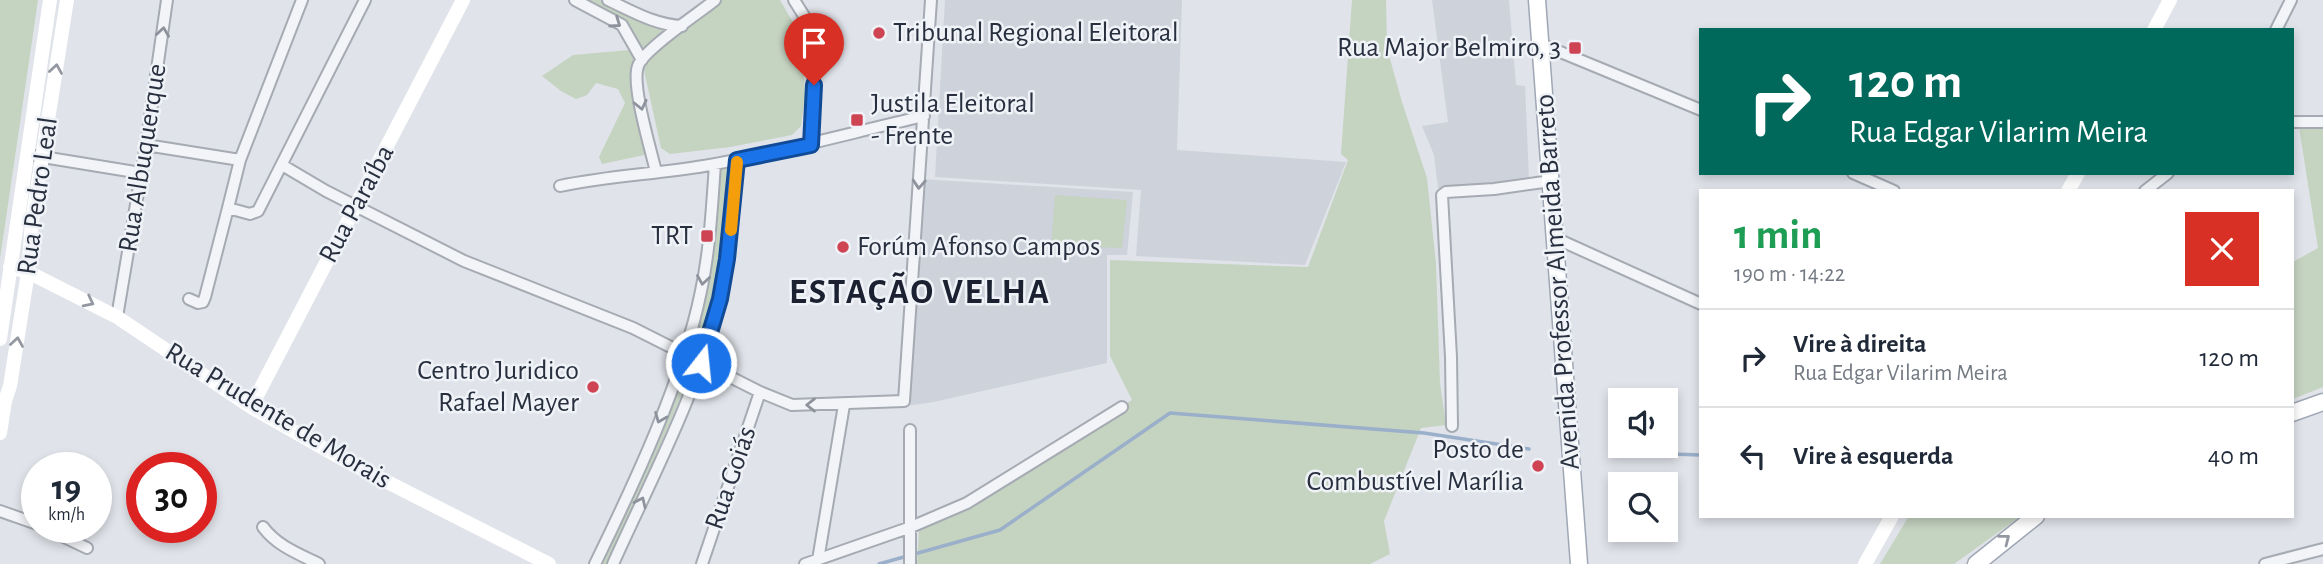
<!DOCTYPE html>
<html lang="pt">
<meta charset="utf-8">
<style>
body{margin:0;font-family:"Alegreya Sans",sans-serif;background:#f6f6f7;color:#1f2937;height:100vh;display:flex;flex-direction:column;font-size:26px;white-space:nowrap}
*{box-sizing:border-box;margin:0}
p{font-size:23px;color:#747a83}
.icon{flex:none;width:38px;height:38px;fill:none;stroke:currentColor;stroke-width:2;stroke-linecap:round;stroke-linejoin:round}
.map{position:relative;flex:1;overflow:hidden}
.details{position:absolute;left:1699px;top:189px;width:595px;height:329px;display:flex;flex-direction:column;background:#fff;border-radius:0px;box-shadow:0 4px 10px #0003}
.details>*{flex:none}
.guide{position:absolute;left:1699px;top:28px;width:595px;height:147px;border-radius:0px;box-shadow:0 4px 10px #0003;background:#00695c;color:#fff;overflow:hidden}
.buttons{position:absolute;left:1608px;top:388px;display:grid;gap:14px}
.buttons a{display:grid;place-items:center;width:70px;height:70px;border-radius:0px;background:#fff;box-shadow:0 4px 10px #0003;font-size:35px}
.speed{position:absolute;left:21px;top:452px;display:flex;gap:14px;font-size:35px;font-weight:700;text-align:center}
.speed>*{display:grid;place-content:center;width:91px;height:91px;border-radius:50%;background:#fff;box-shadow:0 4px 10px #0003;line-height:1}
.speed small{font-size:18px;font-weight:400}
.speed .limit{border:10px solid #d22;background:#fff;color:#111}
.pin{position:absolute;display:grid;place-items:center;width:60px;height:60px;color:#fff;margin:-72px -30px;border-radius:50% 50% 50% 0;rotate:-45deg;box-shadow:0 0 7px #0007}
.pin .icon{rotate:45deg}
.me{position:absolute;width:77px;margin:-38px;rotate:16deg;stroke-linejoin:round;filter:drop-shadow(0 0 5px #0008)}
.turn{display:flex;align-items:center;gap:24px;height:147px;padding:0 35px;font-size:32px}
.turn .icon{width:91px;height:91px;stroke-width:2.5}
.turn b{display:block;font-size:49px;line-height:60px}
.round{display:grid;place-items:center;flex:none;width:74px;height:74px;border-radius:0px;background:#f6f6f7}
.summary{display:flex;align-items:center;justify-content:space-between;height:119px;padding:0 35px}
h1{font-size:42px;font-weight:700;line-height:52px;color:#1e9e55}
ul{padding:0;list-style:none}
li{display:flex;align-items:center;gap:21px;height:98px;padding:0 35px;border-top:2px solid #e0e1e3}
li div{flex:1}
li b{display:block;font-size:26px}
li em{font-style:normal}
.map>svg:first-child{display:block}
.built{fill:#ced2db}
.green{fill:#c5d3c1}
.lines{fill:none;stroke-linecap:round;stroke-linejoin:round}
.stream{stroke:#9aafc9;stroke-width:3.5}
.street-casing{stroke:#a5aab3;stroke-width:14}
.primary-casing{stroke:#9fa7b5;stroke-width:19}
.street{stroke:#f2f4f7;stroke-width:10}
.secondary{stroke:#fff;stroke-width:14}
.primary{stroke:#fff;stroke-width:16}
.oneway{stroke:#8d929c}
.oneway2{stroke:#9498a0}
.route-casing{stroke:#114b97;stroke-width:18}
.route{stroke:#1a73e8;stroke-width:12}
.slow{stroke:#f59e0b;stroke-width:12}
.poi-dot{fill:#ce4453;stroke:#eff2f6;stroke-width:2.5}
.labels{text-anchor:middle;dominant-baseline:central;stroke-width:5;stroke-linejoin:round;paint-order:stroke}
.poi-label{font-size:28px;fill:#283040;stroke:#eff2f6;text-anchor:end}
.street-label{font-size:28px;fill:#283040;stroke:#eff2f6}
.district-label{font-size:35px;font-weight:bold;letter-spacing:2px;fill:#1b2131;stroke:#eff2f6}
</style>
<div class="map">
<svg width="2323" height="564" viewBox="0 0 2323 564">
<rect width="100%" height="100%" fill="#e0e3e9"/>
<path class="built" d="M 945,0 L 1182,0 L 1177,150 L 1346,162 L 1305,265 L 1136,256 L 1141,190 L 935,177 Z
M 1432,0 L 1509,0 L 1516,85 L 1525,86 L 1529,179 L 1438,188 L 1434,155 L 1422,126 L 1448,122 Z
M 920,179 L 1133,192 L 1127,255 L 1107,255 L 1107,363 L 934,402 L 905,406 Z"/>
<path class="green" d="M 0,0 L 38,0 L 0,259 Z
M 580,0 L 600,0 L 642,20 L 673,30 L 643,52 L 628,24 Z
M 720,0 L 780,0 L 802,38 L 805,97 L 801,126 L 792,135 L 730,147 L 670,154 L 661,148 L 644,70 L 646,59 Z
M 1352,0 L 1386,0 L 1387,48 L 1402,102 L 1427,178 L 1436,264 L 1440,383 L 1446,425 L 1421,428 L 1384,521 L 1390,554 L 1370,564 L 917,564 L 919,530 L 1132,400 L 1110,356 L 1110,260 L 1308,267 L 1348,160 L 1341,154 Z
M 630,50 L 635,57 L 649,154 L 602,164 L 599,157 L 625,103 L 618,89 L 596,83 L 587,95 L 576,99 L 561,91 L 542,76 L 573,55 Z
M 2299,127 L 2323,127 L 2323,387 L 2293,399 L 2293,262 L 2318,248 Z
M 734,163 L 722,266 L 699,359 L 688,353 L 718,167 Z
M 1055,195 L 1127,200 L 1122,248 L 1051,246 Z
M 687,358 L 695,363 L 610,564 L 599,564 Z
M 1909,516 L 2021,516 L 1954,564 L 1880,564 Z"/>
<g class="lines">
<path class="stream" d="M 1613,452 L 1701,455
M 879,564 L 1000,530 L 1170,413 L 1424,433 L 1529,449"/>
<g class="street-casing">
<path id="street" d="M 302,0 L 240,160 L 228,208 L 250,214 L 258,211 L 365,0
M 575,0 L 622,25 L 642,60
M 608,0 C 632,11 655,25 682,26
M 794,0 L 811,27 L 814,42 L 811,145
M 2276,30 L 2291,0
M 1541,44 L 1701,110
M 2292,122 L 2323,122
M 146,145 L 240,160
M 37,156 L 141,173
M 282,165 L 326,191 L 464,261 L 633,328 L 760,392 L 792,405 L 904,401 L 931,0
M 656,172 C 651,150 631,85 638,66 C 643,50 699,13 715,0
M 1853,173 L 1894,191
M 560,186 C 607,176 656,174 704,166 C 778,153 850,133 924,116
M 2145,191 L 2168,173
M 1555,238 L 1701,304
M 189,299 L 198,303 L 203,302 L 205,297 L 228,208
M 117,317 L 146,145 L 167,0
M 1452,426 L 1451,357 L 1442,195 L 1446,192 L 1494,189 L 1551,181
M 0,511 L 37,524
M 43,527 L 87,548
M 263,527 C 277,546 299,554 319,564
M 818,560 L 844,405
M 595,564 C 635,482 683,380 701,291 C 710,249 712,206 715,164
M 613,564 C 651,479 700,389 720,297 C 730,252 733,206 737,160
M 702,564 L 760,392
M 805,564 L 911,527 L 967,503 L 1122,407
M 910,564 L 910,430
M 2265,564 L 2323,549"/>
</g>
<g class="primary-casing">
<path id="primary" d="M 1537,0 L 1579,564
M 2292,413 L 2323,402
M 1976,564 L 2036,516"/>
</g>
<use href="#street" class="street"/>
<path class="secondary" d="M 2154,30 L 2170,0
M 2068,191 L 2078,173
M 10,267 L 28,272 L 117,317 L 251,407 L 346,461 L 549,564
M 0,339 L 50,0
M 251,407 L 463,0
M 0,433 L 5,401 L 10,386 L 28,272 L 32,221 L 67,0
M 1865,564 L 1892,516"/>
<use href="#primary" class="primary"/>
</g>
<defs><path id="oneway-chevron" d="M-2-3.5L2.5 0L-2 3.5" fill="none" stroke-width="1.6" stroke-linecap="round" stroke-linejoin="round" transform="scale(1.75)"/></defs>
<g class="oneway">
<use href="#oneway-chevron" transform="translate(616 23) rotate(35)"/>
<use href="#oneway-chevron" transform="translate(163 32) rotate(-82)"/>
<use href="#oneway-chevron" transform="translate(641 105) rotate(77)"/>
<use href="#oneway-chevron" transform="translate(919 184) rotate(94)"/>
<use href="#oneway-chevron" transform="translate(703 280) rotate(99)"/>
<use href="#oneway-chevron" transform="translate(811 405) rotate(-180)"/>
<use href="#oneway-chevron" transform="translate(660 418) rotate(112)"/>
<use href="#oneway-chevron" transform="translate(641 502) rotate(-65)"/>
</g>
<g class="oneway2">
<use href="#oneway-chevron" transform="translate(56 69) rotate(-81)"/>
<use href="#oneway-chevron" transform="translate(89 302) rotate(27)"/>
<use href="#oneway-chevron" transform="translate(17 342) rotate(-81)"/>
<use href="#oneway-chevron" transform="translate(2005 539) rotate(-38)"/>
</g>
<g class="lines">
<g class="route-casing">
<path id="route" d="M 701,363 L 720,299 L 727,259 L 737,160 L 811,145 L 814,85"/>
</g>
<use href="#route" class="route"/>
<path class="slow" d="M 731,230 L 737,162"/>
</g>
<g class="poi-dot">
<circle cx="879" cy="33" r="7"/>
<rect x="1568" y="41" width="14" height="14" rx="3.5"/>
<rect x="850" y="113" width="14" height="14" rx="3.5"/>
<rect x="700" y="229" width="14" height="14" rx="3.5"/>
<circle cx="843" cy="247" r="7"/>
<circle cx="593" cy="387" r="7"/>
<circle cx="1538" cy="466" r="7"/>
</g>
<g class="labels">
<g class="poi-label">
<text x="893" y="33" text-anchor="start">Tribunal Regional Eleitoral</text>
<text x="1561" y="48">Rua Major Belmiro, 3</text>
<text x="871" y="104" text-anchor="start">Justila Eleitoral<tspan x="871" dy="32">- Frente</tspan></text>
<text x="693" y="236">TRT</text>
<text x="857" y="247" text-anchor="start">Forúm Afonso Campos</text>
<text x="579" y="371">Centro Juridico<tspan x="579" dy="32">Rafael Mayer</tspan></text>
<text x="1524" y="450">Posto de<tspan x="1524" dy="32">Combustível Marília</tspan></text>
</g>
<g class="street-label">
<text transform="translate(143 158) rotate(-81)">Rua Albuquerque</text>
<text transform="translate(38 196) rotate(-82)">Rua Pedro Leal</text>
<text transform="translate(357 204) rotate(-62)">Rua Paraíba</text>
<text transform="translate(1558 282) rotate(-94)">Avenida Professor Almeida Barreto</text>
<text transform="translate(278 416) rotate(31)">Rua Prudente de Morais</text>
<text transform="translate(731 478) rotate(-71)">Rua Goiás</text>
</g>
<g class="district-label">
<text x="920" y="292">ESTAÇÃO VELHA</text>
</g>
</g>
</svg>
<div class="buttons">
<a><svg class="icon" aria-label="sound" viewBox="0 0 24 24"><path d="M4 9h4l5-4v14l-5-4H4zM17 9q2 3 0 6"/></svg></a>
<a><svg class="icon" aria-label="search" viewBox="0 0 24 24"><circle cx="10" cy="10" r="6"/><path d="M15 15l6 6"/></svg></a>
</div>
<div class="speed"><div>19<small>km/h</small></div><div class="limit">30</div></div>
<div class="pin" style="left:814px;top:85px;background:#d93025"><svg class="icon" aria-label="arrive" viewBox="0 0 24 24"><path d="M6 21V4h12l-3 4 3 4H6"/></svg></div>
<svg class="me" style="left:701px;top:363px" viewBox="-20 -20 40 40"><circle r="17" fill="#1a73e8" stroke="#fff" stroke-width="3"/><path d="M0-11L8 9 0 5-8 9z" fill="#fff"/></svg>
<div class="guide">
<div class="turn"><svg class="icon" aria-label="right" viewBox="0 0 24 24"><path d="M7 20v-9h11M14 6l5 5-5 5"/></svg><div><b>120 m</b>Rua Edgar Vilarim Meira</div></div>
</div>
<section class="details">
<div class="summary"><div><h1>1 min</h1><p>190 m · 14:22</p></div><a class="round" style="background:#d93025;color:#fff"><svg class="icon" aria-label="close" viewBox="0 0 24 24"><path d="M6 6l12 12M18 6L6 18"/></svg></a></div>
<ul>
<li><svg class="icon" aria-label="right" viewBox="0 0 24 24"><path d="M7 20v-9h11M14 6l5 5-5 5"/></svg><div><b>Vire à direita</b><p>Rua Edgar Vilarim Meira</p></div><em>120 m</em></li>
<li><svg class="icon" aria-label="left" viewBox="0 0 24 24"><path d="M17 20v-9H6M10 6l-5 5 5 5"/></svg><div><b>Vire à esquerda</b></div><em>40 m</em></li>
</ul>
</section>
</div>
